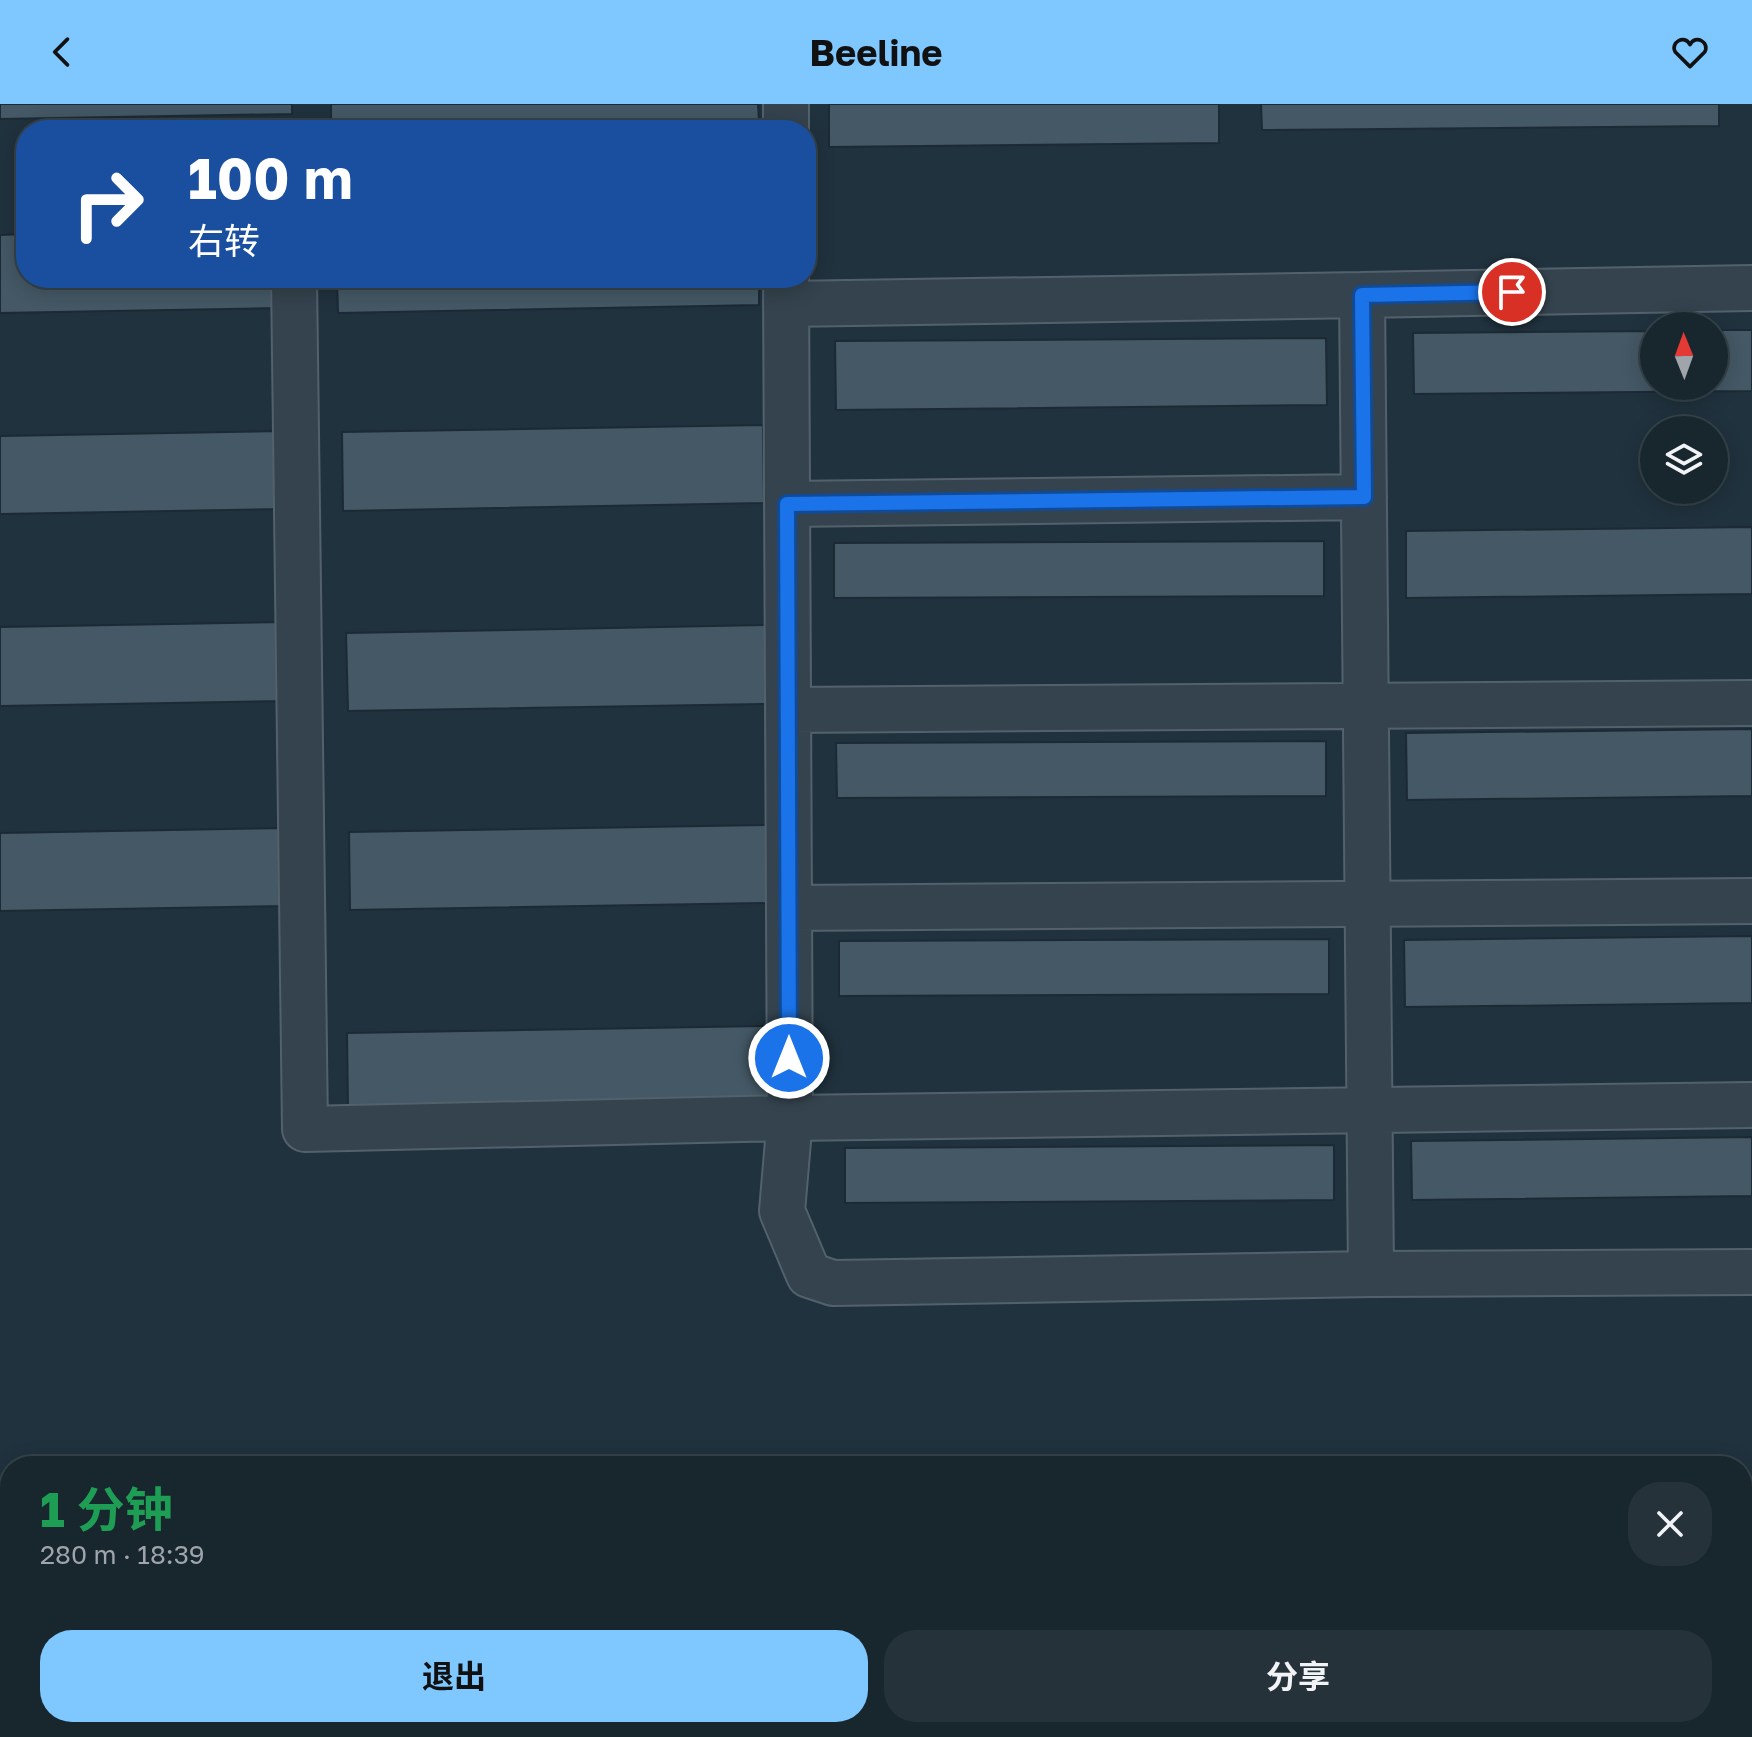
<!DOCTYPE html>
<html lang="zh">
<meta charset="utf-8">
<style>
body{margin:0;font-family:"Golos Text","Noto Sans SC",sans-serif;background:#25323a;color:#f1f3f6;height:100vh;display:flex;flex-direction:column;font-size:30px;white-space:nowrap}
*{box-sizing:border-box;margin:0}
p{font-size:26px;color:#9fa5aa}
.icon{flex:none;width:44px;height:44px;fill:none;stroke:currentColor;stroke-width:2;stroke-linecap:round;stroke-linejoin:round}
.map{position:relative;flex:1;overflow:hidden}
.drawer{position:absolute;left:0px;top:1352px;width:1752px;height:282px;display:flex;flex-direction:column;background:#18262e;border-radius:32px 32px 0 0;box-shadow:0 4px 20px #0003,0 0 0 2px #36434a}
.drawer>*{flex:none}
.banner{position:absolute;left:16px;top:16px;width:800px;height:168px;border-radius:32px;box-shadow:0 4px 20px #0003,0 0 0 2px #36434a;background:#1a4fa0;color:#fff;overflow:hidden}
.needle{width:52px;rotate:359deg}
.tools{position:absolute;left:1640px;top:208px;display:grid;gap:16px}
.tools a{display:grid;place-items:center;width:88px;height:88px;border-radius:50%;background:#18262e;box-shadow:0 4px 20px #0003,0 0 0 2px #36434a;font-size:40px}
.pin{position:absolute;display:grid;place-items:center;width:68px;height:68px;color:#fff;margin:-34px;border:4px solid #fff;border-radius:50%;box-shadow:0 2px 8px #0007}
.me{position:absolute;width:88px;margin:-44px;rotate:0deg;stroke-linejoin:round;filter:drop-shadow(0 0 6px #0008)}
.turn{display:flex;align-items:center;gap:28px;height:168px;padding:0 40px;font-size:36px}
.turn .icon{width:104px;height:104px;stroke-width:2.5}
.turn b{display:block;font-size:56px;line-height:68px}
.round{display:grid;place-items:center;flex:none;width:84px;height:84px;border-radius:32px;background:#25323a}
.summary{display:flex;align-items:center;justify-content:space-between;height:136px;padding:0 40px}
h1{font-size:48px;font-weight:700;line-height:60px;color:#1e9e55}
.button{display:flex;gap:16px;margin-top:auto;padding:16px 40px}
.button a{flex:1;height:92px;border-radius:32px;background:#7fc7ff;color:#111;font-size:32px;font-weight:700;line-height:92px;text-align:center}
.button a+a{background:#25323a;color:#f1f3f6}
header{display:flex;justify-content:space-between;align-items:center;height:104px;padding:0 40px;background:#7fc7ff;color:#111;font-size:36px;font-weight:700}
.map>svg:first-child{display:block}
.building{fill:#445865;stroke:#1c2a35;stroke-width:2}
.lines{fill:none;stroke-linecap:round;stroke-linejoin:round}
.minor-casing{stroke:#53616c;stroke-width:48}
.minor{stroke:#34434e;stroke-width:44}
.route-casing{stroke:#114b97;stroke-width:20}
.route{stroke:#1a73e8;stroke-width:14}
</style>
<header><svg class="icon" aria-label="back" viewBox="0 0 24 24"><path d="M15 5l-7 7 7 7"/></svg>Beeline<svg class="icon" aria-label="heart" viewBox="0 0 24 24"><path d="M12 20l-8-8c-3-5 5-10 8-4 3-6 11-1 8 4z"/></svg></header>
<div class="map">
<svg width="1752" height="1633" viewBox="0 0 1752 1633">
<rect width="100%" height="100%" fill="#20323e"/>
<path class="building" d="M 0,0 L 292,0 L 292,10 L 0,15 Z
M 331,0 L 758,0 L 759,17 L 331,24 Z
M 829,0 L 1219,0 L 1219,39 L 829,43 Z
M 1261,0 L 1719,0 L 1719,22 L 1262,26 Z
M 26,130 L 26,174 L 276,174 L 277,204 L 0,209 L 0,131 Z
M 337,174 L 759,174 L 759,201 L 338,209 Z
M 1714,226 L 1752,226 L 1752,287 L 1414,290 L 1413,229 L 1654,227 L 1654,282 L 1714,282 Z
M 1326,234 L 1327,301 L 836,306 L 835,237 Z
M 763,321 L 764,399 L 343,407 L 342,328 Z
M 282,327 L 283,405 L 0,410 L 0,332 Z
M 1752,423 L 1752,490 L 1406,494 L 1406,427 Z
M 1324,437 L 1324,492 L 834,494 L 834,439 Z
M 284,518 L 285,597 L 0,602 L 0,523 Z
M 767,521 L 768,600 L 348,607 L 346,529 Z
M 1752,625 L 1752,692 L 1407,696 L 1406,629 Z
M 1326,637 L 1326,692 L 837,694 L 836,639 Z
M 769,721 L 770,799 L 350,806 L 349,728 Z
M 289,724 L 290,802 L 0,807 L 0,729 Z
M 1752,832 L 1752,899 L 1405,903 L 1404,836 Z
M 1329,835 L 1329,890 L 839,892 L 839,837 Z
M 767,922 L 769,1001 L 348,1007 L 347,929 Z
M 1752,1033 L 1752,1092 L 1412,1096 L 1411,1037 Z
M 1334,1041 L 1334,1096 L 845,1099 L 845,1044 Z"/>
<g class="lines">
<g class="minor-casing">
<path id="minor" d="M 786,26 L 786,0
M 294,174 L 305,1025 L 790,1014 L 1752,1001
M 786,174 L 790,1014 L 782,1107 L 809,1171 L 833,1179 L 1371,1170 L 1752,1168
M 786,200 L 1362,191
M 787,400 L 1364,393
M 788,606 L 1752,599
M 789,804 L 1752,797
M 1371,1170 L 1362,191 L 1752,184"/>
</g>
<use href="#minor" class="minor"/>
</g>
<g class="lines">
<g class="route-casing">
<path id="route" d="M 789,954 L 787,400 L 1364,393 L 1362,191 L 1512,188"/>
</g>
<use href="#route" class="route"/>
</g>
</svg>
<div class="tools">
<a><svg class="needle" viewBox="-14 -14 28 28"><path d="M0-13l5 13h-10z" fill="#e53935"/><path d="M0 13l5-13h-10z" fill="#9fa5aa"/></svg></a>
<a><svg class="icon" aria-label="layers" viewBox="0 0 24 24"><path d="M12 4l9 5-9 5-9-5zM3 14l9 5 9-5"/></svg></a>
</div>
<div class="pin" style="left:1512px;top:188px;background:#d93025"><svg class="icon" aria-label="arrive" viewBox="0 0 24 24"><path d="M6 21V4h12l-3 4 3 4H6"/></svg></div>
<svg class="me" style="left:789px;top:954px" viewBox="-20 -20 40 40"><circle r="17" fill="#1a73e8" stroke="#fff" stroke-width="3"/><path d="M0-11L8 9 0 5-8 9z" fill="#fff"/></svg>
<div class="banner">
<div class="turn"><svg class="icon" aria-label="right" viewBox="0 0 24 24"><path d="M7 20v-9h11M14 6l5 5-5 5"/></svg><div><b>100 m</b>右转</div></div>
</div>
<section class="drawer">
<div class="summary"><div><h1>1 分钟</h1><p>280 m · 18:39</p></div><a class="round"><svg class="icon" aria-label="close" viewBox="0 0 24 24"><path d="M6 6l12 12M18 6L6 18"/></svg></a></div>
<div class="button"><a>退出</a><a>分享</a></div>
</section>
</div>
